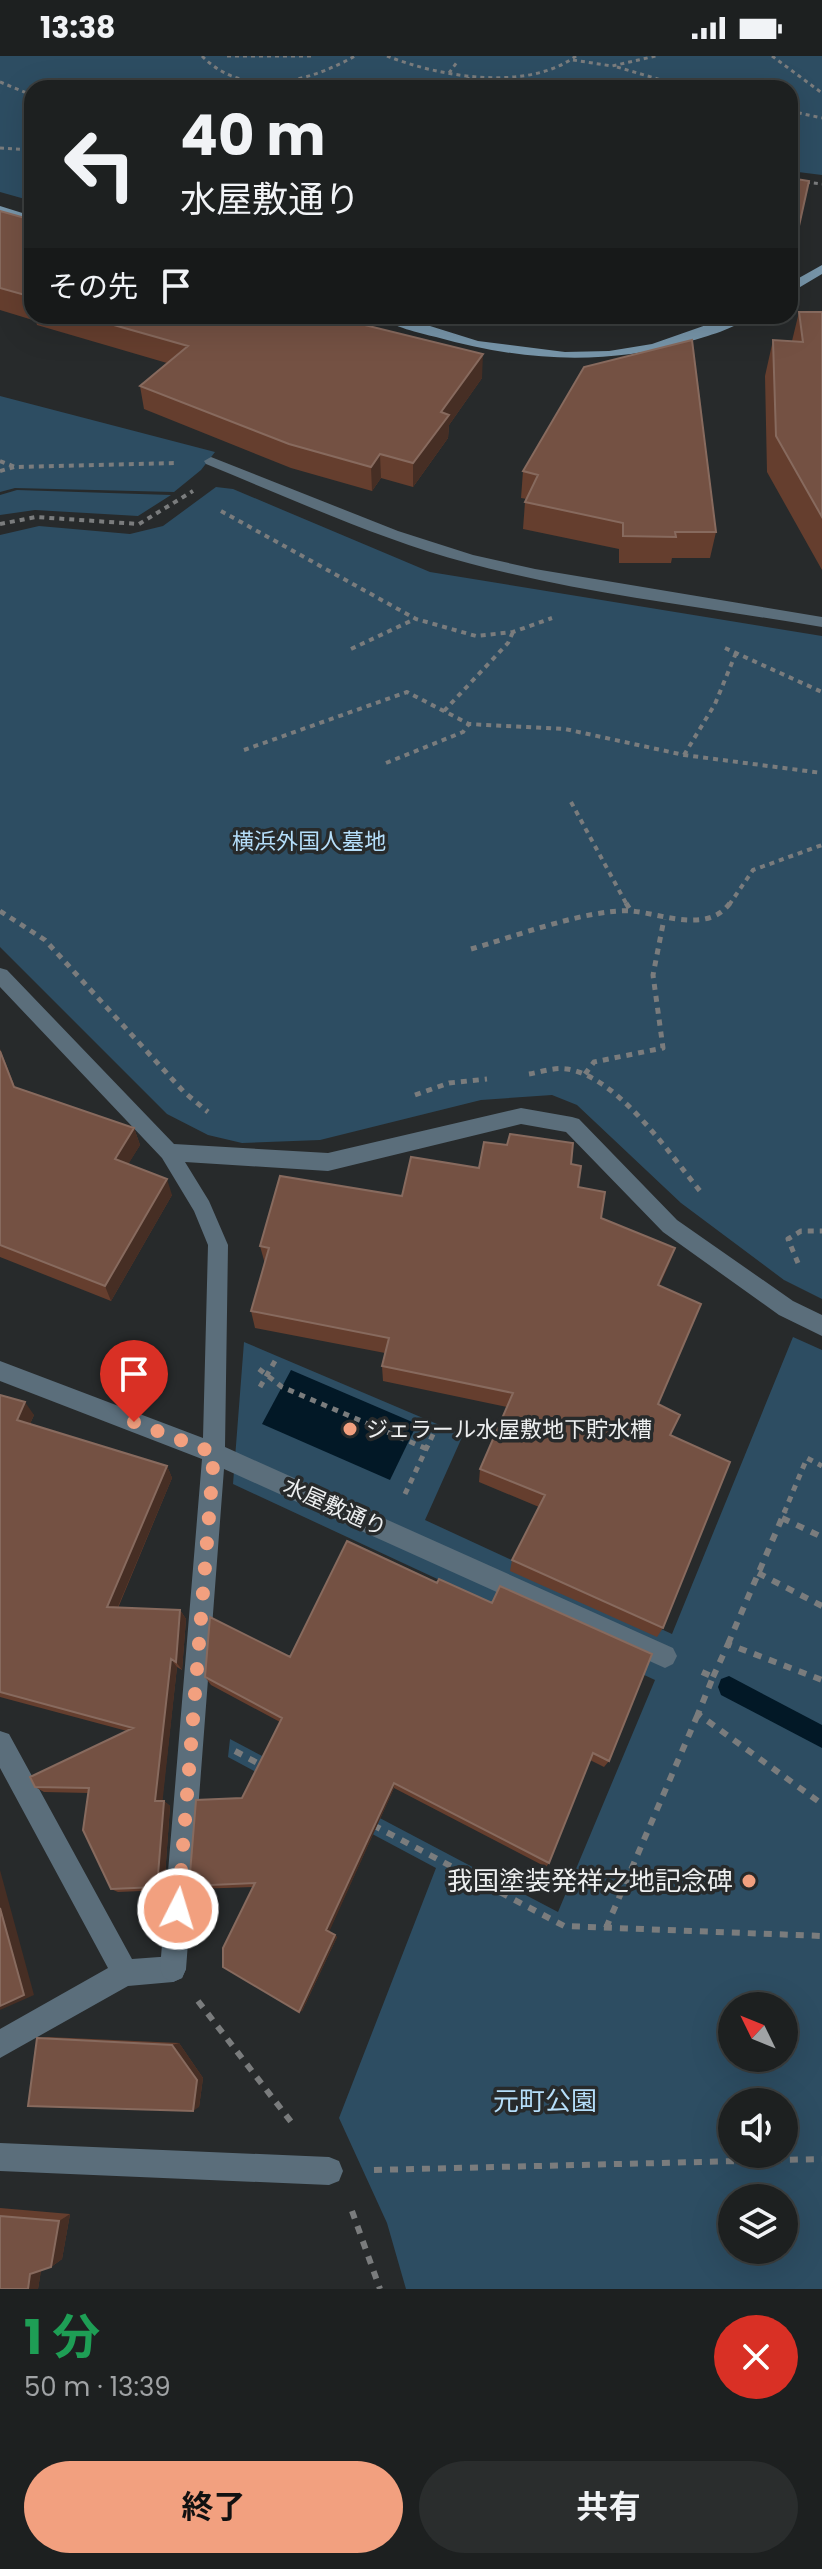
<!DOCTYPE html>
<html lang="ja">
<meta charset="utf-8">
<style>
body{margin:0;font-family:Poppins,"Noto Sans JP",sans-serif;background:#2a2d2d;color:#f1f3f6;height:100vh;display:flex;flex-direction:column;font-size:30px;white-space:nowrap}
*{box-sizing:border-box;margin:0}
p{font-size:26px;color:#a0a3a5}
.icon{flex:none;width:44px;height:44px;fill:none;stroke:currentColor;stroke-width:2;stroke-linecap:round;stroke-linejoin:round}
.map{position:relative;height:2233px;overflow:hidden}
.sheet{display:flex;flex-direction:column;background:#1d2020;flex:1}
.sheet>*{flex:none}
.hud{position:absolute;left:24px;top:24px;width:774px;height:244px;border-radius:24px;box-shadow:0 8px 32px #0002,0 0 0 2px #3b3e3e;background:#1d2020;color:#f1f3f6;overflow:hidden}
.needle{width:52px;rotate:313deg}
.fabs{position:absolute;left:718px;top:1936px;display:grid;gap:16px}
.fabs a{display:grid;place-items:center;width:80px;height:80px;border-radius:50%;background:#1d2020;box-shadow:0 8px 32px #0002,0 0 0 2px #3b3e3e;font-size:40px}
.pin{position:absolute;display:grid;place-items:center;width:68px;height:68px;color:#fff;margin:-82px -34px;border-radius:50% 50% 50% 0;rotate:-45deg;box-shadow:0 0 8px #0007}
.pin .icon{rotate:45deg}
.me{position:absolute;width:88px;margin:-44px;rotate:5deg;stroke-linejoin:round;filter:drop-shadow(0 0 6px #0008)}
.turn{display:flex;align-items:center;gap:28px;height:168px;padding:0 24px;font-size:36px}
.turn .icon{width:104px;height:104px;stroke-width:2.5}
.turn b{display:block;font-size:56px;line-height:68px}
.then{display:flex;align-items:center;height:76px;padding:0 24px;background:#0003;gap:16px;font-size:30px}
.round{display:grid;place-items:center;flex:none;width:84px;height:84px;border-radius:42px;background:#2a2d2d}
.head{display:flex;align-items:center;justify-content:space-between;height:136px;padding:0 24px}
h1{font-size:48px;font-weight:700;line-height:60px;color:#1e9e55}
.button{display:flex;gap:16px;margin-top:auto;padding:16px 24px}
.button a{flex:1;height:92px;border-radius:48px;background:#f2a07f;color:#111;font-size:32px;font-weight:700;line-height:92px;text-align:center}
.button a+a{background:#2a2d2d;color:#f1f3f6}
.status{display:flex;justify-content:space-between;align-items:center;height:56px;padding:0 40px;background:#1d2020;direction:ltr}
.status svg{height:22px;fill:currentColor}
.map>svg:first-child{display:block}
.green{fill:#2d4d62;fill-rule:evenodd}
.water{fill:#021826}
.lines{fill:none;stroke-linecap:round;stroke-linejoin:round}
.stream{fill:#021826;fill-rule:evenodd}
.path-far3{stroke:#7a7c7d;stroke-width:3;stroke-dasharray:4 4;stroke-linecap:butt}
.path-far2{stroke:#7a7c7d;stroke-width:4;stroke-dasharray:5 5;stroke-linecap:butt}
.path-far1{stroke:#7a7c7d;stroke-width:5;stroke-dasharray:6 6;stroke-linecap:butt}
.path{stroke:#7a7c7d;stroke-width:6;stroke-dasharray:8 8;stroke-linecap:butt}
.lane{fill:#5b6e7b;fill-rule:evenodd}
.street{fill:#5b6e7b;fill-rule:evenodd}
.secondary{fill:#7795a9;fill-rule:evenodd}
.wall{fill:#653e2e}
.shaded-wall{fill:#462e24}
.building{fill:#745143;stroke:#876a5e;stroke-width:2}
.route{stroke:#f2a07f;stroke-width:14;stroke-dasharray:0 25.2}
.poi-dot{fill:#f2a07f;stroke:#272a2b;stroke-width:3}
.labels{text-anchor:middle;dominant-baseline:central;stroke-width:7;stroke-linejoin:round;paint-order:stroke}
.park-label{font-size:22px;fill:#b5defa;stroke:#272a2b}
.poi-label{font-size:22px;fill:#edeff0;stroke:#272a2b;text-anchor:start}
.street-label{font-size:22px;fill:#edeff0;stroke:#272a2b}
.near-poi-label{font-size:26px;fill:#edeff0;stroke:#272a2b;text-anchor:end}
.near-park-label{font-size:26px;fill:#b5defa;stroke:#272a2b}
</style>
<div class="status"><b>13:38</b><svg viewBox="0 0 49 12"><path d="M0 12V9h3v3zM5 12V6h3v6zM10 12V3h3v9zM15 12V0h3v12zM26 1h20v11H26zM47 4h2v5h-2z"/></svg></div>
<div class="map">
<svg width="822" height="2233" viewBox="0 0 822 2233">
<rect width="100%" height="100%" fill="#272a2b"/>
<path class="green" d="M 0,0 L 822,0 L 822,119 L 790,115 L 790,32 L 32,32 L 32,145 L 0,136 Z
M 0,340 L 215,396 L 201,414 L 174,436 L 15,432 L 0,436 Z
M 216,431 L 233,433 L 430,516 L 822,580 L 822,1243 L 784,1224 L 681,1147 L 577,1049 L 552,1039 L 481,1044 L 320,1084 L 242,1087 L 208,1079 L 167,1058 L 0,891 L 0,479 L 39,470 L 130,478 L 163,470 Z
M 17,434 L 171,439 L 138,460 L 35,454 L 0,459 L 0,439 Z
M 793,1281 L 822,1294 L 822,2233 L 406,2233 L 387,2167 L 339,2062 L 436,1812 L 228,1701 L 230,1683 L 558,1856 L 655,1624 L 233,1428 L 244,1286 L 463,1379 L 425,1464 L 672,1578 ZM 732,1950 L 784,1950 L 784,2002 L 732,2002 ZM 732,2046 L 784,2046 L 784,2098 L 732,2098 ZM 732,2142 L 784,2142 L 784,2194 L 732,2194 Z"/>
<path class="water" d="M 291,1314 L 417,1368 L 390,1424 L 262,1368 Z"/>
<g class="lines">
<path class="stream" d="M 729,1620 L 822,1669 L 822,1692 L 721,1639 L 718,1631 L 721,1623 Z"/>
<path class="path-far3" d="M 202,0 C 244,43 307,27 355,0
M 227,0 L 315,0
M 387,0 C 440,21 527,36 576,0
M 772,0 L 822,37
M 573,4 L 612,10 L 656,0
M 617,11 L 689,32
M 449,17 L 457,6
M 299,25 L 323,32
M 0,26 L 32,39
M 464,32 L 469,19
M 790,55 L 822,62
M 0,92 L 32,94
M 23,123 L 32,115
M 790,124 L 822,128"/>
<path class="path-far2" d="M 0,405 L 15,411 L 174,407
M 0,415 L 14,411
M 221,455 L 416,563 L 476,580 L 513,576 L 552,562
M 0,468 L 36,461 L 139,468 L 193,435
M 725,592 L 822,636
M 351,593 L 415,563
M 444,655 L 508,587 L 513,576
M 244,694 L 407,636 L 469,668 L 565,673 L 684,699 L 822,717
M 684,699 L 715,648 L 736,597
M 386,707 L 463,676 L 469,668
M 571,746 L 627,849
M 729,849 L 753,814 L 822,789"/>
<path class="path-far1" d="M 626,847 L 631,855
M 0,855 L 45,884 L 184,1036 L 208,1056
M 471,893 C 513,881 590,852 632,855 C 662,858 708,878 730,847
M 529,1018 C 541,1016 554,1011 567,1013 C 618,1021 669,1097 700,1135
M 585,1018 L 594,1006 L 663,992 L 653,919 L 664,863
M 415,1039 L 449,1027 L 487,1023
M 798,1207 L 788,1183 L 801,1175 L 822,1175
M 259,1313 L 282,1331 L 427,1393
M 260,1331 L 275,1305
M 405,1438 L 436,1372
M 784,1457 L 807,1402 L 822,1410"/>
<path class="path" d="M 782,1462 L 822,1481
M 758,1517 L 822,1550
M 728,1588 L 785,1455
M 702,1616 L 713,1621 L 698,1658 L 822,1748
M 713,1621 L 728,1588 L 822,1624
M 235,1695 L 265,1711
M 373,1769 L 564,1870 L 822,1880
M 606,1872 L 698,1658
M 198,1945 L 292,2067
M 374,2114 L 822,2103
M 352,2155 L 380,2233"/>
<path class="lane" d="M 0,1675 L 9,1678 L 132,1903 L 173,1900 L 182,1904 L 186,1913 L 182,1922 L 173,1926 L 128,1930 L 0,2002 L 0,1973 L 108,1912 L 0,1712 Z"/>
<path class="street" d="M 211,401 L 398,475 L 473,499 L 535,513 L 822,561 L 822,571 C 704,551 583,538 468,507 C 378,483 292,443 206,408 L 204,405 Z
M 0,912 L 7,914 L 174,1088 L 328,1097 L 521,1052 L 572,1061 L 579,1063 L 677,1164 L 793,1245 L 822,1259 L 822,1280 L 779,1259 L 663,1176 L 566,1076 L 521,1068 L 328,1115 L 185,1106 L 209,1145 L 228,1189 L 225,1391 L 673,1592 L 677,1600 L 673,1608 L 665,1612 L 224,1413 L 186,1913 L 182,1922 L 173,1926 L 164,1922 L 160,1913 L 202,1403 L 0,1325 L 0,1305 L 203,1382 L 208,1189 L 194,1155 L 162,1102 L 0,931 Z
M 0,2087 L 329,2101 L 339,2105 L 343,2115 L 339,2125 L 329,2129 L 0,2115 Z"/>
<path class="secondary" d="M 0,150 L 32,160 L 32,168 L 0,158 Z
M 822,209 L 822,218 L 790,237 L 790,227 Z
M 379,260 L 398,260 L 478,285 L 565,296 L 609,295 L 652,288 L 732,260 L 750,260 C 735,273 707,280 688,286 C 602,310 522,305 436,281 C 419,277 393,271 379,260 Z"/>
</g>
<path class="wall" d="M 790,122 L 809,125 L 794,195 L 790,194 Z
M 0,155 L 32,164 L 32,260 L 328,260 L 482,322 L 449,369 L 448,382 L 413,431 L 381,422 L 372,435 L 291,412 L 144,353 L 140,330 L 167,307 L 37,269 L 36,265 L 0,254 Z
M 799,256 L 822,256 L 822,514 L 767,416 L 765,320 L 773,284 L 792,285 Z
M 523,415 L 716,476 L 710,502 L 672,502 L 671,507 L 619,507 L 619,493 L 523,473 L 525,446 L 527,443 L 521,442 Z
M 0,993 L 15,1031 L 134,1072 L 140,1089 L 128,1108 L 172,1139 L 111,1245 L 0,1201 Z
M 571,1108 L 578,1131 L 601,1162 L 675,1192 L 659,1230 L 658,1348 L 670,1379 L 663,1572 L 657,1581 L 510,1515 L 512,1504 L 539,1451 L 479,1426 L 480,1413 L 507,1351 L 383,1325 L 382,1310 L 385,1297 L 255,1272 L 251,1255 L 265,1208 L 260,1190 L 479,1112 Z
M 0,1339 L 34,1359 L 30,1368 L 167,1410 L 172,1422 L 118,1552 L 180,1554 L 186,1563 L 182,1614 L 177,1611 L 162,1745 L 164,1745 L 170,1750 L 164,1834 L 118,1836 L 111,1833 L 89,1737 L 44,1736 L 35,1731 L 127,1675 L 0,1641 Z
M 347,1485 L 609,1705 L 604,1711 L 590,1704 L 549,1807 L 546,1811 L 394,1732 L 329,1875 L 337,1881 L 302,1955 L 253,1831 L 195,1833 L 189,1830 L 242,1742 L 280,1666 L 211,1629 L 205,1621 L 290,1601 Z
M 48,1981 L 179,1987 L 203,2022 L 199,2051 L 37,1982 Z
M 0,2152 L 70,2158 L 62,2203 L 51,2211 L 41,2214 L 38,2233 L 0,2233 Z"/>
<path class="shaded-wall" d="M 483,298 L 482,322 L 449,369 L 448,382 L 413,431 L 413,407 L 441,356 Z
M 380,398 L 381,422 L 372,435 L 371,411 Z
M 134,1072 L 140,1089 L 121,1120 L 115,1103 Z
M 167,1123 L 172,1139 L 111,1245 L 105,1230 Z
M 675,1192 L 669,1209 L 652,1246 L 658,1229 Z
M 25,1346 L 34,1359 L 26,1376 L 17,1364 Z
M 167,1410 L 172,1422 L 114,1560 L 107,1551 Z
M 180,1554 L 186,1563 L 182,1614 L 176,1606 Z
M 171,1603 L 177,1611 L 162,1750 L 155,1745 Z
M 394,1727 L 394,1732 L 329,1876 L 326,1874 Z
M 164,1745 L 170,1750 L 164,1834 L 157,1831 Z
M 0,1814 L 34,1939 L 0,1954 Z
M 335,1879 L 337,1881 L 302,1955 L 299,1956 Z
M 179,1987 L 203,2022 L 199,2051 L 193,2055 L 172,1989 Z
M 70,2158 L 62,2203 L 51,2211 L 59,2165 Z
M 42,2209 L 38,2233 L 28,2233 L 30,2218 Z"/>
<path class="building" d="M 790,122 L 809,125 L 797,179 L 790,178 Z
M 0,155 L 32,164 L 32,241 L 0,232 Z
M 799,256 L 822,256 L 822,461 L 776,380 L 773,284 L 803,286 Z
M 82,260 L 328,260 L 483,298 L 441,356 L 449,359 L 413,407 L 380,398 L 371,411 L 289,388 L 140,330 L 188,290 Z
M 692,284 L 716,476 L 675,476 L 676,481 L 623,480 L 623,467 L 525,446 L 538,419 L 523,415 L 584,311 Z
M 0,995 L 14,1031 L 134,1072 L 115,1103 L 167,1123 L 105,1230 L 0,1189 Z
M 510,1078 L 573,1087 L 571,1108 L 581,1110 L 578,1131 L 605,1136 L 601,1162 L 675,1192 L 658,1229 L 701,1248 L 658,1348 L 680,1359 L 670,1379 L 730,1406 L 663,1572 L 512,1504 L 545,1439 L 480,1413 L 513,1337 L 382,1310 L 389,1282 L 251,1255 L 269,1192 L 260,1190 L 280,1120 L 402,1140 L 411,1101 L 479,1112 L 484,1086 L 507,1089 Z
M 0,1339 L 25,1346 L 17,1364 L 167,1410 L 107,1551 L 180,1554 L 176,1606 L 171,1603 L 155,1745 L 164,1745 L 157,1831 L 111,1833 L 83,1774 L 89,1732 L 35,1731 L 30,1721 L 133,1672 L 0,1636 Z
M 347,1485 L 437,1527 L 439,1523 L 492,1547 L 500,1530 L 652,1598 L 609,1705 L 593,1697 L 549,1807 L 394,1727 L 326,1874 L 335,1879 L 299,1956 L 223,1911 L 223,1892 L 255,1827 L 189,1830 L 196,1744 L 242,1742 L 282,1662 L 205,1621 L 210,1561 L 290,1601 Z
M 0,1852 L 24,1939 L 0,1950 Z
M 37,1982 L 172,1989 L 197,2024 L 193,2055 L 28,2050 Z
M 0,2160 L 59,2165 L 51,2211 L 30,2218 L 28,2233 L 0,2233 Z"/>
<g class="lines">
<path class="route" d="M 134,1366 L 214,1397 L 178,1853"/>
</g>
<g class="poi-dot">
<circle cx="350" cy="1373" r="8"/>
<circle cx="749" cy="1825" r="8"/>
</g>
<g class="labels">
<g class="park-label">
<text x="309" y="785">横浜外国人墓地</text>
</g>
<g class="poi-label">
<text x="366" y="1373">ジェラール水屋敷地下貯水槽</text>
</g>
<g class="street-label">
<text transform="translate(335 1451) rotate(24)">水屋敷通り</text>
</g>
<g class="near-poi-label">
<text x="733" y="1825">我国塗装発祥之地記念碑</text>
</g>
<g class="near-park-label">
<text x="545" y="2045">元町公園</text>
</g>
</g>
</svg>
<div class="fabs">
<a><svg class="needle" viewBox="-14 -14 28 28"><path d="M0-13l5 13h-10z" fill="#e53935"/><path d="M0 13l5-13h-10z" fill="#a0a3a5"/></svg></a>
<a><svg class="icon" aria-label="sound" viewBox="0 0 24 24"><path d="M4 9h4l5-4v14l-5-4H4zM17 9q2 3 0 6"/></svg></a>
<a><svg class="icon" aria-label="layers" viewBox="0 0 24 24"><path d="M12 4l9 5-9 5-9-5zM3 14l9 5 9-5"/></svg></a>
</div>
<div class="pin" style="left:134px;top:1366px;background:#d93025"><svg class="icon" aria-label="arrive" viewBox="0 0 24 24"><path d="M6 21V4h12l-3 4 3 4H6"/></svg></div>
<svg class="me" style="left:178px;top:1853px" viewBox="-20 -20 40 40"><circle r="17" fill="#f2a07f" stroke="#fff" stroke-width="3"/><path d="M0-11L8 9 0 5-8 9z" fill="#fff"/></svg>
<div class="hud">
<div class="turn"><svg class="icon" aria-label="left" viewBox="0 0 24 24"><path d="M17 20v-9H6M10 6l-5 5 5 5"/></svg><div><b>40 m</b>水屋敷通り</div></div>
<div class="then">その先<svg class="icon" aria-label="arrive" viewBox="0 0 24 24"><path d="M6 21V4h12l-3 4 3 4H6"/></svg></div>
</div>
</div>
<section class="sheet">
<div class="head"><div><h1>1 分</h1><p>50 m · 13:39</p></div><a class="round" style="background:#d93025;color:#fff"><svg class="icon" aria-label="close" viewBox="0 0 24 24"><path d="M6 6l12 12M18 6L6 18"/></svg></a></div>
<div class="button"><a>終了</a><a>共有</a></div>
</section>
